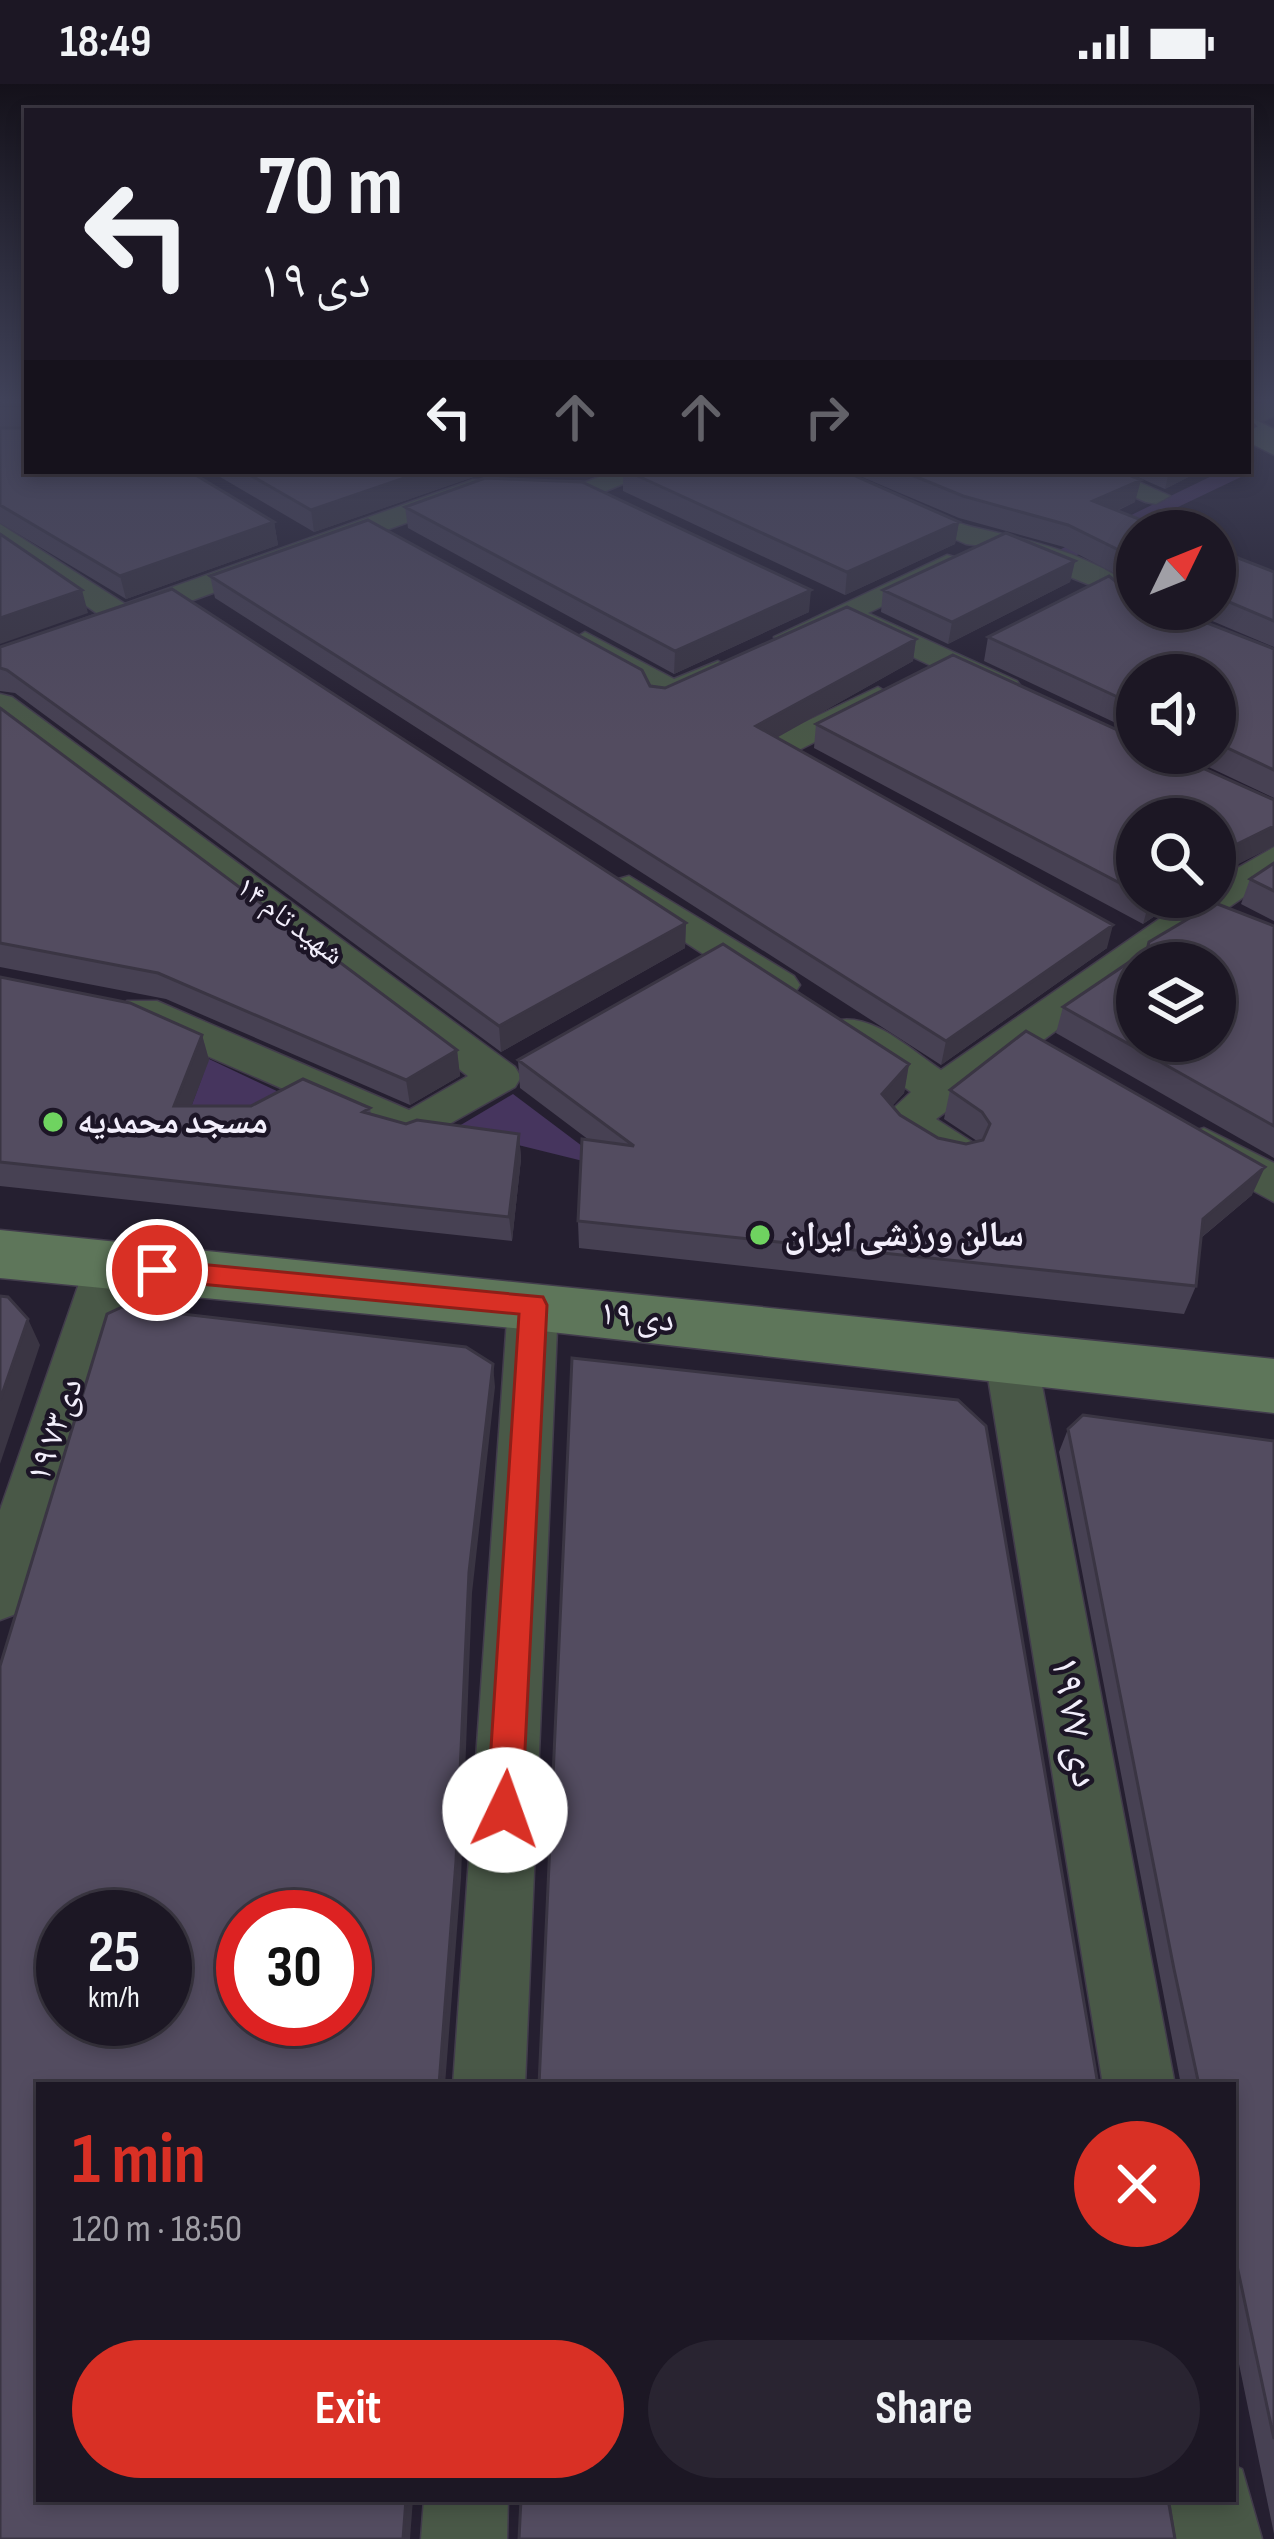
<!DOCTYPE html>
<meta charset="utf-8">
<style>
body{margin:0;font-family:"Sofia Sans Condensed","Noto Naskh Arabic",sans-serif;background:#292431;color:#f1f3f6;height:100vh;display:flex;flex-direction:column;font-size:45px;white-space:nowrap}
*{box-sizing:border-box;margin:0}
p{font-size:39px;color:#a09fa6}
.icon{flex:none;width:66px;height:66px;fill:none;stroke:currentColor;stroke-width:2;stroke-linecap:round;stroke-linejoin:round}
.map{position:relative;flex:1;overflow:hidden}
.details{position:absolute;left:36px;top:1998px;width:1200px;height:420px;display:flex;flex-direction:column;background:#1c1724;border-radius:0px;box-shadow:0 6px 18px #0003,0 0 0 3px #3a3641}
.details>*{flex:none}
.top-card{position:absolute;left:24px;top:24px;width:1227px;height:366px;border-radius:0px;box-shadow:0 6px 18px #0003,0 0 0 3px #3a3641;background:#1c1724;color:#f1f3f6;overflow:hidden}
.needle{width:78px;rotate:47deg}
.controls{position:absolute;left:1116px;top:426px;display:grid;gap:24px}
.controls a{display:grid;place-items:center;width:120px;height:120px;border-radius:50%;background:#1c1724;box-shadow:0 6px 18px #0003,0 0 0 3px #3a3641;font-size:60px}
.speed{position:absolute;left:36px;top:1806px;display:flex;gap:24px;font-size:60px;font-weight:700;text-align:center}
.speed>*{display:grid;place-content:center;width:156px;height:156px;border-radius:50%;background:#1c1724;box-shadow:0 6px 18px #0003,0 0 0 3px #3a3641;line-height:1}
.speed small{font-size:30px;font-weight:400}
.speed .limit{border:18px solid #d22;background:#fff;color:#111}
.pin{position:absolute;display:grid;place-items:center;width:102px;height:102px;color:#fff;margin:-51px;border:6px solid #fff;border-radius:50%;box-shadow:0 3px 12px #0007}
.me{position:absolute;width:132px;margin:-66px;rotate:3deg;stroke-linejoin:round;filter:drop-shadow(0 0 9px #0008)}
.turn{display:flex;align-items:center;gap:42px;height:252px;padding:0 36px;font-size:54px}
.turn .icon{width:156px;height:156px;stroke-width:2.5}
.turn b{display:block;font-size:84px;line-height:102px}
.lanes{display:flex;align-items:center;height:114px;padding:0 36px;background:#0003;justify-content:center;gap:60px;direction:ltr}
.lanes .off{opacity:.35}
.round{display:grid;place-items:center;flex:none;width:126px;height:126px;border-radius:63px;background:#292431}
.headline{display:flex;align-items:center;justify-content:space-between;height:204px;padding:0 36px}
h1{font-size:72px;font-weight:700;line-height:90px;color:#d93025}
.action{display:flex;gap:24px;margin-top:auto;padding:24px 36px}
.action a{flex:1;height:138px;border-radius:72px;background:#d93025;color:#fff;font-size:48px;font-weight:700;line-height:138px;text-align:center}
.action a+a{background:#292431;color:#f1f3f6}
.status{display:flex;justify-content:space-between;align-items:center;height:84px;padding:0 60px;background:#1c1724;direction:ltr}
.status svg{height:33px;fill:currentColor}
.map>svg:first-child{display:block}
.green{fill:#46355e}
.lines{fill:none;stroke-linecap:round;stroke-linejoin:round}
.street-casing{stroke:#423c4c;stroke-width:3}
.secondary-casing{stroke:#423c4c;stroke-width:3}
.street{fill:#495847;fill-rule:evenodd}
.secondary{fill:#5e765a;fill-rule:evenodd}
.wall{fill:#474153}
.shaded-wall{fill:#3a3543}
.building{fill:#534c60;stroke:#3a3543;stroke-width:3;fill-rule:evenodd}
.route{fill:#d93025;stroke:#8d1f18;stroke-width:3}
.poi-dot{fill:#6fd360;stroke:#1c1526;stroke-width:4.5}
.labels{text-anchor:middle;dominant-baseline:central;stroke-width:9;stroke-linejoin:round;paint-order:stroke}
.far-street-label{font-size:30px;fill:#f2eefb;stroke:#1c1526}
.poi-label{font-size:36px;font-weight:bold;fill:#f2eefb;stroke:#1c1526;text-anchor:start}
.street-label{font-size:36px;fill:#f2eefb;stroke:#1c1526}
.near-street-label{font-size:42px;fill:#f2eefb;stroke:#1c1526}
</style>
<div class="status"><b>18:49</b><svg viewBox="0 0 49 12"><path d="M0 12V9h3v3zM5 12V6h3v6zM10 12V3h3v9zM15 12V0h3v12zM26 1h20v11H26zM47 4h2v5h-2z"/></svg></div>
<div class="map">
<svg width="1274" height="2455" viewBox="0 0 1274 2455">
<rect width="100%" height="100%" fill="#251f30"/>
<path class="green" d="M 1222,387 L 1241,393 L 1071,474 L 1055,468 Z
M 209,975 L 338,1036 L 182,1047 Z
M 513,1010 L 594,1071 L 583,1077 L 454,1045 Z"/>
<g class="lines">
<g class="street-casing">
<path id="street" d="M 1274,314 L 1274,332 L 1248,342 L 1248,324 Z
M 615,387 L 654,387 L 589,414 L 486,410 L 0,586 L 0,565 L 98,530 L 0,462 L 0,440 L 125,520 L 473,396 L 586,398 Z
M 804,387 C 876,387 917,432 981,445 C 1034,457 1093,472 1137,506 L 1137,525 L 1150,525 L 1126,528 L 1095,503 L 997,464 L 966,460 Z
M 1074,387 L 1114,387 L 1170,412 L 1156,420 L 1146,418 Z
M 947,471 L 958,474 L 962,480 L 958,486 L 868,529 L 1017,597 L 1022,604 L 1017,611 L 993,611 L 843,540 L 790,563 L 774,553 Z
M 585,548 L 674,595 L 718,577 L 734,587 L 675,620 L 651,620 L 645,606 L 574,565 L 569,558 Z
M 878,603 L 895,613 L 890,620 L 789,671 L 765,671 L 759,664 L 765,657 Z
M 0,610 L 12,613 L 515,983 L 521,993 L 515,1003 L 412,1061 L 127,937 L 121,927 L 127,917 L 157,917 L 409,1026 L 468,992 L 0,636 Z
M 1274,763 L 1274,792 L 1148,879 L 1137,879 L 1137,887 L 936,1035 L 972,1058 L 979,1070 L 972,1082 C 942,1090 897,1063 881,1036 L 911,1008 L 828,947 L 835,937 C 871,927 911,966 941,986 L 1191,813 L 1215,813 L 1215,797 Z
M 629,792 L 794,892 L 800,901 L 794,910 L 764,910 L 615,812 L 609,804 L 615,796 Z
M 1204,1044 L 1274,1079 L 1274,1118 L 1188,1071 L 1181,1060 L 1188,1049 Z
M 110,1163 L 128,1169 L 135,1182 L 29,1510 L 21,1528 L 0,1536 L 0,1426 L 85,1182 L 92,1169 Z
M 533,1202 L 551,1207 L 558,1221 L 525,2001 L 453,2001 L 508,1221 L 515,1207 Z
M 1011,1254 L 1030,1260 L 1037,1275 L 1175,2001 L 1103,2001 L 985,1275 L 992,1260 Z
M 1233,2381 L 1242,2385 L 1262,2455 L 1176,2455 L 1170,2415 L 1233,2415 Z
M 424,2415 L 508,2415 L 507,2455 L 421,2455 Z"/>
</g>
<g class="secondary-casing">
<path id="secondary" d="M 1248,332 L 1274,345 L 1274,371 L 1248,358 Z
M 0,1146 L 1274,1275 L 1274,1329 L 533,1246 L 0,1194 Z"/>
</g>
<use href="#street" class="street"/>
<use href="#secondary" class="secondary"/>
</g>
<path class="wall" d="M 0,314 L 27,314 L 274,438 L 278,461 L 126,515 L 0,439 L 0,344 L 24,344 L 0,343 Z
M 210,387 L 603,387 L 585,393 L 482,390 L 314,448 Z
M 623,387 L 1120,387 L 1135,418 L 1117,427 L 1137,447 L 1137,501 L 1064,463 L 959,434 L 855,390 L 849,389 L 959,438 L 955,460 L 845,511 L 623,407 Z
M 1124,387 L 1200,387 L 1165,405 Z
M 405,423 L 809,528 L 674,590 L 408,444 Z
M 1215,465 L 1274,488 L 1274,563 L 1184,525 L 1215,525 Z
M 1075,477 L 1070,498 L 948,560 L 881,528 L 883,506 Z
M 210,492 L 665,604 L 916,555 L 913,577 L 776,654 L 1107,864 L 941,981 L 215,514 Z
M 1130,509 L 1274,565 L 1274,714 L 1179,669 L 1215,669 L 1215,591 L 1137,591 L 1137,649 L 984,577 L 988,553 Z
M 0,563 L 686,839 L 685,864 L 501,968 L 15,609 L 0,607 Z
M 0,624 L 457,966 L 460,992 L 410,1021 L 166,915 L 0,883 Z
M 816,640 L 1274,716 L 1274,762 L 1216,791 L 1215,795 L 1215,735 L 1137,735 L 1137,813 L 1183,813 L 1143,840 L 814,664 Z
M 1274,779 L 1274,837 L 1241,820 L 1250,795 Z
M 1274,842 L 1274,1074 L 1056,949 L 1063,923 Z
M 0,893 L 202,951 L 209,976 L 191,1022 L 370,1024 L 371,1031 L 406,1040 L 519,1050 L 521,1075 L 512,1157 L 0,1102 Z
M 518,976 L 909,980 L 904,1009 L 892,1022 L 900,1031 L 938,1054 L 966,1060 L 977,1057 L 944,1035 L 950,1006 L 1252,1111 L 1201,1154 L 1196,1202 L 1184,1230 L 579,1164 L 578,1137 L 589,1056 L 520,1004 Z
M 1068,1345 L 1274,1357 L 1274,2450 L 1233,2251 L 1233,2001 L 1181,2001 L 1059,1368 Z"/>
<path class="shaded-wall" d="M 1255,342 L 1248,364 L 1248,345 Z
M 425,387 L 481,387 L 482,390 L 314,448 L 311,426 Z
M 585,387 L 603,387 L 585,393 Z
M 1169,387 L 1200,387 L 1165,405 Z
M 1141,396 L 1135,418 L 1088,439 L 1093,417 Z
M 274,438 L 278,461 L 126,515 L 120,492 Z
M 959,438 L 955,460 L 845,511 L 847,488 Z
M 1075,477 L 1070,498 L 948,560 L 952,538 Z
M 82,506 L 88,529 L 0,560 L 0,534 Z
M 811,506 L 809,528 L 674,590 L 675,567 Z
M 916,555 L 913,577 L 755,666 L 756,642 Z
M 1274,742 L 1274,762 L 1216,791 L 1221,768 Z
M 1153,813 L 1183,813 L 1143,840 L 1150,815 Z
M 686,839 L 685,864 L 501,968 L 499,942 Z
M 1113,841 L 1107,864 L 941,981 L 946,957 Z
M 202,951 L 209,976 L 182,1047 L 174,1022 Z
M 457,966 L 460,992 L 410,1021 L 406,996 Z
M 909,980 L 904,1009 L 877,1039 L 882,1010 Z
M 519,1050 L 521,1075 L 512,1157 L 509,1133 Z
M 1265,1083 L 1252,1111 L 1191,1162 L 1203,1135 Z
M 28,1235 L 40,1261 L 0,1380 L 0,1316 Z
M 493,1280 L 495,1303 L 472,1509 L 461,1794 L 445,2001 L 439,2001 L 469,1488 Z
M 406,2415 L 413,2415 L 410,2455 L 403,2455 Z"/>
<path class="building" d="M 0,314 L 27,314 L 27,387 L 189,387 L 274,438 L 120,492 L 0,421 L 0,344 L 24,344 L 24,322 L 0,322 Z
M 1248,314 L 1250,314 L 1250,337 L 1255,342 L 1248,345 Z
M 243,387 L 425,387 L 311,426 Z
M 627,387 L 844,387 L 959,438 L 847,488 Z
M 902,387 L 1120,387 L 1141,396 L 1093,417 L 1169,447 L 1137,447 L 1137,475 L 1068,441 L 963,412 Z
M 485,394 L 582,398 L 811,506 L 675,567 L 405,423 Z
M 368,436 L 642,586 L 650,602 L 665,604 L 847,523 L 916,555 L 756,642 L 1113,841 L 946,957 L 210,492 Z
M 1006,449 L 1075,477 L 952,538 L 883,506 Z
M 0,450 L 82,506 L 0,534 Z
M 1215,465 L 1274,488 L 1274,537 L 1215,512 Z
M 1109,492 L 1130,509 L 1137,512 L 1137,525 L 1171,525 L 1274,565 L 1274,686 L 1215,658 L 1215,591 L 1137,591 L 1137,622 L 988,553 Z
M 172,505 L 686,839 L 499,942 L 7,586 L 0,584 L 0,563 Z
M 953,571 L 1137,655 L 1137,669 L 1169,669 L 1274,716 L 1274,742 L 1221,768 L 1219,784 L 1215,784 L 1215,735 L 1137,735 L 1137,808 L 816,640 Z
M 0,624 L 457,966 L 406,996 L 158,889 L 0,859 Z
M 1274,779 L 1274,807 L 1250,795 Z
M 1215,819 L 1274,842 L 1274,1042 L 1063,923 L 1147,866 L 1149,858 ZM 1137,879 L 1215,879 L 1215,957 L 1137,957 Z
M 723,860 L 909,980 L 882,1010 L 900,1031 L 938,1054 L 966,1060 L 983,1056 L 990,1040 L 982,1028 L 950,1006 L 1026,947 L 1265,1083 L 1203,1135 L 1196,1202 L 578,1137 L 582,1055 L 634,1062 L 518,976 Z
M 0,893 L 130,919 L 202,951 L 174,1022 L 251,1022 L 303,995 L 370,1024 L 363,1028 L 406,1040 L 417,1036 L 519,1050 L 509,1133 L 0,1078 Z
M 0,1212 L 8,1213 L 28,1235 L 0,1316 Z
M 122,1223 L 466,1263 L 493,1280 L 469,1488 L 456,1777 L 439,2001 L 39,2001 L 39,2415 L 406,2415 L 403,2455 L 0,2455 L 0,1582 L 107,1230 ZM 63,1833 L 165,1833 L 165,1935 L 63,1935 ZM 243,1833 L 345,1833 L 345,1935 L 243,1935 Z
M 572,1274 L 958,1316 L 986,1342 L 1098,2001 L 539,2001 Z
M 1083,1331 L 1274,1357 L 1274,2355 L 1233,2163 L 1233,2001 L 1199,2001 L 1174,1885 L 1068,1345 Z
M 521,2415 L 1168,2415 L 1175,2455 L 519,2455 Z"/>
<linearGradient id="sky" x2="0" y2="1"><stop stop-color="#14111a"/><stop offset="0.48" stop-color="#404259"/><stop offset="1" stop-color="#404259" stop-opacity="0"/></linearGradient>
<rect width="1274" height="658" fill="url(#sky)"/>
<path class="route" d="M 157,1176 L 543,1213 L 547,1221 L 522,1726 L 517,1738 L 505,1743 L 493,1738 L 487,1726 L 519,1230 L 157,1196 L 144,1186 Z"/>
<g class="poi-dot">
<circle cx="53" cy="1038" r="12"/>
<circle cx="760" cy="1151" r="12"/>
</g>
<g class="labels">
<g class="far-street-label">
<text transform="translate(290 837) rotate(37)">شهید تام ۱۴</text>
</g>
<g class="poi-label">
<text x="77" y="1038">مسجد محمدیه</text>
<text x="784" y="1151">سالن ورزشی ایران</text>
</g>
<g class="street-label">
<text transform="translate(637 1233) rotate(6)">۱۹ دی</text>
<text transform="translate(55 1346) rotate(-71)">۱۹ دی۷۳</text>
</g>
<g class="near-street-label">
<text transform="translate(1075 1638) rotate(80)">۱۹ دی ۷۷</text>
</g>
</g>
</svg>
<div class="controls">
<a><svg class="needle" viewBox="-14 -14 28 28"><path d="M0-13l5 13h-10z" fill="#e53935"/><path d="M0 13l5-13h-10z" fill="#a09fa6"/></svg></a>
<a><svg class="icon" aria-label="sound" viewBox="0 0 24 24"><path d="M4 9h4l5-4v14l-5-4H4zM17 9q2 3 0 6"/></svg></a>
<a><svg class="icon" aria-label="search" viewBox="0 0 24 24"><circle cx="10" cy="10" r="6"/><path d="M15 15l6 6"/></svg></a>
<a><svg class="icon" aria-label="layers" viewBox="0 0 24 24"><path d="M12 4l9 5-9 5-9-5zM3 14l9 5 9-5"/></svg></a>
</div>
<div class="speed"><div>25<small>km/h</small></div><div class="limit">30</div></div>
<div class="pin" style="left:157px;top:1186px;background:#d93025"><svg class="icon" aria-label="arrive" viewBox="0 0 24 24"><path d="M6 21V4h12l-3 4 3 4H6"/></svg></div>
<svg class="me" style="left:505px;top:1726px" viewBox="-20 -20 40 40"><circle r="19" fill="#fff"/><path d="M0-13L10 11 0 6-10 11z" fill="#d93025"/></svg>
<div class="top-card">
<div class="turn"><svg class="icon" aria-label="left" viewBox="0 0 24 24"><path d="M17 20v-9H6M10 6l-5 5 5 5"/></svg><div><b>70 m</b>۱۹ دی</div></div>
<div class="lanes"><svg class="icon" aria-label="left" viewBox="0 0 24 24"><path d="M17 20v-9H6M10 6l-5 5 5 5"/></svg><svg class="icon off" aria-label="ahead" viewBox="0 0 24 24"><path d="M12 20V5M6 11l6-6 6 6"/></svg><svg class="icon off" aria-label="ahead" viewBox="0 0 24 24"><path d="M12 20V5M6 11l6-6 6 6"/></svg><svg class="icon off" aria-label="right" viewBox="0 0 24 24"><path d="M7 20v-9h11M14 6l5 5-5 5"/></svg></div>
</div>
<section class="details">
<div class="headline"><div><h1>1 min</h1><p>120 m · 18:50</p></div><a class="round" style="background:#d93025;color:#fff"><svg class="icon" aria-label="close" viewBox="0 0 24 24"><path d="M6 6l12 12M18 6L6 18"/></svg></a></div>
<div class="action"><a>Exit</a><a>Share</a></div>
</section>
</div>
